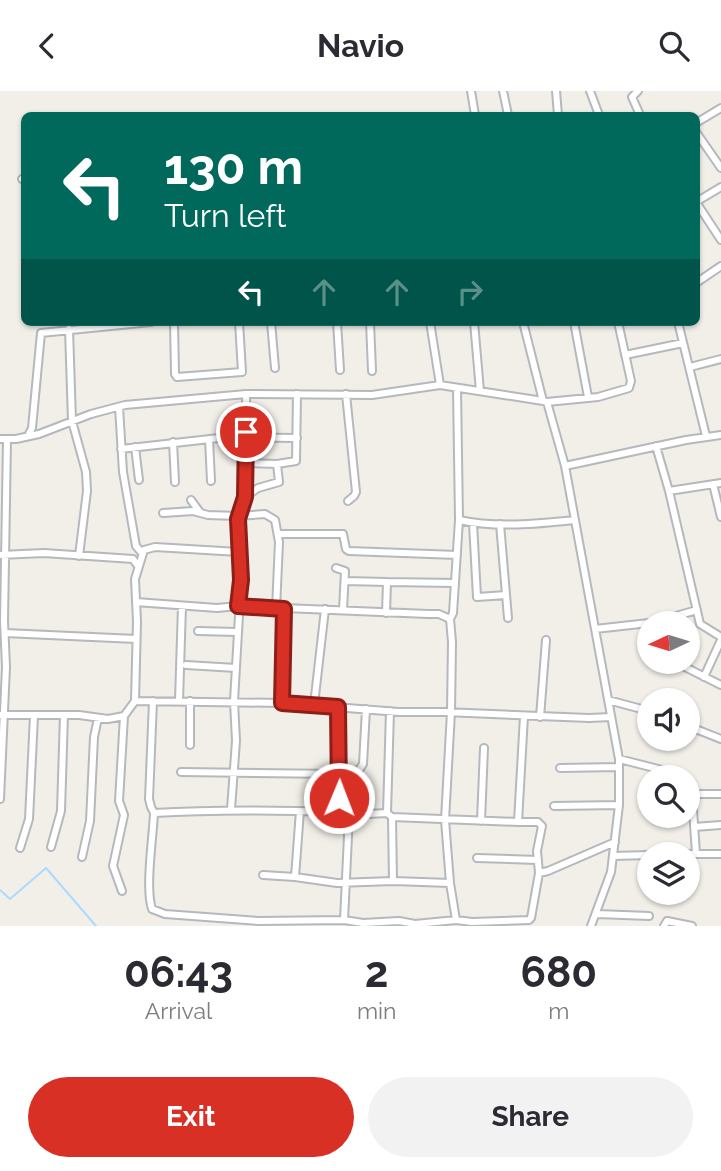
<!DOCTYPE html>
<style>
body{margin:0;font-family:Raleway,sans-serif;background:#f2f2f3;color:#2b2b33;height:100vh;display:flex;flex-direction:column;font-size:26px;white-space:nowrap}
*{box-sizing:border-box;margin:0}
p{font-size:23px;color:#7c7c81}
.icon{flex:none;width:38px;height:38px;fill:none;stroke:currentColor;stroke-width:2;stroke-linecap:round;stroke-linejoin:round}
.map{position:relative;height:835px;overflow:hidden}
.side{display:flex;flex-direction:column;background:#fff;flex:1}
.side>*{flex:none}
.hud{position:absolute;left:21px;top:21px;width:679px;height:214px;border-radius:10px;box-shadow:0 2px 5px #0004;background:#00695c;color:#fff;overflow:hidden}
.needle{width:46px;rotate:266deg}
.buttons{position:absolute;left:637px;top:520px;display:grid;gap:14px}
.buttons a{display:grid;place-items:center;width:63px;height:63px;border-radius:50%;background:#fff;box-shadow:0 2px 5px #0004;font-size:35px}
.pin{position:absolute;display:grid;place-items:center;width:60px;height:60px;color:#fff;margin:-30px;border:4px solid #fff;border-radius:50%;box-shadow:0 2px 7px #0007}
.me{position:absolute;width:77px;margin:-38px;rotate:1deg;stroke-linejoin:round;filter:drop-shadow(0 0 5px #0008)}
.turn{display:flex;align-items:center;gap:24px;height:147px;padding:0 28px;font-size:32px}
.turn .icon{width:91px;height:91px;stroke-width:2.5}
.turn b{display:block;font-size:49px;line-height:60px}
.lanes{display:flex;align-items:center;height:66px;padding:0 28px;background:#0003;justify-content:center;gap:35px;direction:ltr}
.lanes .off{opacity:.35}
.eta{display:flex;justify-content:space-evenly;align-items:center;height:119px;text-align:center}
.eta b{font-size:42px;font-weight:700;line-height:49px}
.button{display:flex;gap:14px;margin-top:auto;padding:14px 28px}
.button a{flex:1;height:80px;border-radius:42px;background:#d93025;color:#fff;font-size:28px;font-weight:700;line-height:80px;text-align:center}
.button a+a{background:#f2f2f3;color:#2b2b33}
header{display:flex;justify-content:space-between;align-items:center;height:91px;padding:0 28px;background:#fff;font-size:32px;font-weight:700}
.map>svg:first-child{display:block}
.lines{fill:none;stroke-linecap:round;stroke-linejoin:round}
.stream{stroke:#aadaff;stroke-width:2}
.minor-casing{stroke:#b5b8bc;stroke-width:10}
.minor{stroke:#fff;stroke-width:6}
.route-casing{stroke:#8d1f18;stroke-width:18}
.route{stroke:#d93025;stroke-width:12}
</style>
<header><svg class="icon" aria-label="back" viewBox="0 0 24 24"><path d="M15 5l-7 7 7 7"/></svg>Navio<svg class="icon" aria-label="search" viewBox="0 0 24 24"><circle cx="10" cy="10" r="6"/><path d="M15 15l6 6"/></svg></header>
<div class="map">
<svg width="721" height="835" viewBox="0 0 721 835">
<rect width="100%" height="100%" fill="#f1efe8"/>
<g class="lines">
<path class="stream" d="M 0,799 L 10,808 L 46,777 L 96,835"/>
<g class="minor-casing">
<path id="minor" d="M 471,0 L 475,24
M 503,0 L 508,24
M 556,0 L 558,24
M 590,0 L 599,24
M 638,0 L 632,6 L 640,24
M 696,32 L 721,17
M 696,41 L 721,77
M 22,88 L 24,89
M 696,111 L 721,149
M 696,111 L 721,96
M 696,192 L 721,175
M 174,231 L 175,283 L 177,286 L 242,281 L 239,231
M 271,231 L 275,277
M 337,231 L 340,279
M 370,231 L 372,280
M 430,231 L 440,294
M 474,231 L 480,300
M 523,231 L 543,310 L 547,311 L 565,375 L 619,668 L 619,714 L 611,781 L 591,835
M 574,231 L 588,306
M 678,231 L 706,345
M 69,238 L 72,330 L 86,381 L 87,400 L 79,465
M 625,264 L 683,252
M 690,276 L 721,268
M 346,303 L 356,401 L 354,405 L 348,410
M 547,311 L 598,306 L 629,297 L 631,290 L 618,231
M 119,316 L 123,381 L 136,455 L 142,462
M 29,343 L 32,337 L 41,242 L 151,231
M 0,348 L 16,348 L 39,343 L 91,323 L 125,314 L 246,303 L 372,304 L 440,294 L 543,310
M 209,348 L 211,390
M 173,351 L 175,391
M 656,355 L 669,400 L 700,533 L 721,546
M 135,356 L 139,389
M 121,358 L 228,346 L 297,347
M 246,372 L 277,373 L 296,370 L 297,303
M 565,375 L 686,349 L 721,344
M 713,393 L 721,426
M 669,400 L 721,392
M 245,406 L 258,397 L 279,391 L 277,373
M 191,409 L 199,420
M 163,422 L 193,420 L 208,424 L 238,425 L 265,423 L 275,429 L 279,451 L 276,518
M 459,429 C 496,437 537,433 574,429
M 473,432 L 477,506 L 506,504
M 500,433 L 508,527
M 278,443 L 343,443 L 346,458 L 349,460 L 457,464
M 0,464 L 44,462 L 133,468 L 138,475
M 336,477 L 345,480 L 343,519
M 345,490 L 387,491
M 136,511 L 217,517 L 238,515 L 428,523 L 439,523 L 450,528
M 386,522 L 387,491 L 455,492
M 651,532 L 697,519
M 595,538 L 649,532
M 198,540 L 237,541
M 5,542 L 136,548
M 673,570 L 721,594
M 186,574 L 236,577
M 704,586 L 721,549
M 608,609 L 649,620
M 135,610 L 282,612 L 399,621 L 444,621 L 589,627 L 611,626
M 153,610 L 149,708 L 151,716 L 154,722 C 217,718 279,719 341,721 L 349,724 L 387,722 L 392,726 L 518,731 L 524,625
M 179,610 L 182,515
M 282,612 L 284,518
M 314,614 L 325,518
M 339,616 L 339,707 L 341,721
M 0,624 L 79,624 L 108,628 L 124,625 L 135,610 L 137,531 L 135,488 L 144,459 L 155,456 L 239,461
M 540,626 L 546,549
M 688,635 L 721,648
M 190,654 L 190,610
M 619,668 L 670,681 L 672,686
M 560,677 L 619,676
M 181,681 L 339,683 L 359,679 L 363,673 L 366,618
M 690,703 L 721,703
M 692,703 L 696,763
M 0,708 L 6,576 L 4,530 L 7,348
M 554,715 L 619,714
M 231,718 L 236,650 L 234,610 L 241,490 L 238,428 L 245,406 L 247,384 L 246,303
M 300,720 L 295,786 L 337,792 L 393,790 L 450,792
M 154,722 C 153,746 145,797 152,818 L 165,823 L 258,830 L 344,829 L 363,832 L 399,830 L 415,833 L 456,829 L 472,831 L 529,829 L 531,827 L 539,782 L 537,760 L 542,735 L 538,731 L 518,731
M 387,722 L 390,620
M 392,726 L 393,790
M 481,730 L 484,657
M 694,736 L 721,734
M 51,756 L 61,720 L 64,624
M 20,757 L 29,728 L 34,625
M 688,763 L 721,763
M 613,765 L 649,764
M 82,766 L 90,730 L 94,646 L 98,627
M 477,767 L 538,769
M 539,782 L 548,780 L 615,751
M 263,784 L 295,786
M 122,800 L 113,775 L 124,724 L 119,710 L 124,625
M 597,823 L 649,825
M 344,829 L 349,724
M 456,829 L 450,792 L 445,729 L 451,621 L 452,551 L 450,528 L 453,522 L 459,429 L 457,297
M 664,835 L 667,830 L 692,835"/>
</g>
<use href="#minor" class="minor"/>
</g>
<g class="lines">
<g class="route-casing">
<path id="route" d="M 246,341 L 245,406 L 238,428 L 241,489 L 238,515 L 284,518 L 282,612 L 338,616 L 339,707"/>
</g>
<use href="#route" class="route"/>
</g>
</svg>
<div class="buttons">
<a><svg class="needle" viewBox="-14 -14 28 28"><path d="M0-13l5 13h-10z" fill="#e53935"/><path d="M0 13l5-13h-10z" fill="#7c7c81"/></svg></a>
<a><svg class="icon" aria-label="sound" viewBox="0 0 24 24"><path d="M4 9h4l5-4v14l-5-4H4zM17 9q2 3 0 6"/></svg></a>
<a><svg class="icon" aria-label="search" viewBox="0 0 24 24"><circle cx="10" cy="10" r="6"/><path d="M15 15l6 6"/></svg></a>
<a><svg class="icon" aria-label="layers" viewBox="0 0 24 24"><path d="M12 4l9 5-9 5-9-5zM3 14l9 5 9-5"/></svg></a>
</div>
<div class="pin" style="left:246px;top:341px;background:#d93025"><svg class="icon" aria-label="arrive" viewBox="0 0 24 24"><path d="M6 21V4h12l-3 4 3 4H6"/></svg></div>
<svg class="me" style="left:339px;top:707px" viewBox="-20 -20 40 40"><circle r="17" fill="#d93025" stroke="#fff" stroke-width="3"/><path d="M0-11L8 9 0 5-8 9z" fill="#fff"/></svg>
<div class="hud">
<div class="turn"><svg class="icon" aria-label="left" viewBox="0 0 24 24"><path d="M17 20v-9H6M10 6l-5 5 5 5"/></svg><div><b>130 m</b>Turn left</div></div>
<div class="lanes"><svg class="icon" aria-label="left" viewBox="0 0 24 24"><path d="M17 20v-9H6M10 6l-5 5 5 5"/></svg><svg class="icon off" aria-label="ahead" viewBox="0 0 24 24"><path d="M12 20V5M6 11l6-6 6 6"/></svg><svg class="icon off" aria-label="ahead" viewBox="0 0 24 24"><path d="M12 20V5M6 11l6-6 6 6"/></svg><svg class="icon off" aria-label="right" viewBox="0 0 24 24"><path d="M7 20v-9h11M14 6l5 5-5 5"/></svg></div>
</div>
</div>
<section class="side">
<div class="eta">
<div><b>06:43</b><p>Arrival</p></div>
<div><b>2</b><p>min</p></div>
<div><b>680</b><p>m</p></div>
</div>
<div class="button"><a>Exit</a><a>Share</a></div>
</section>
